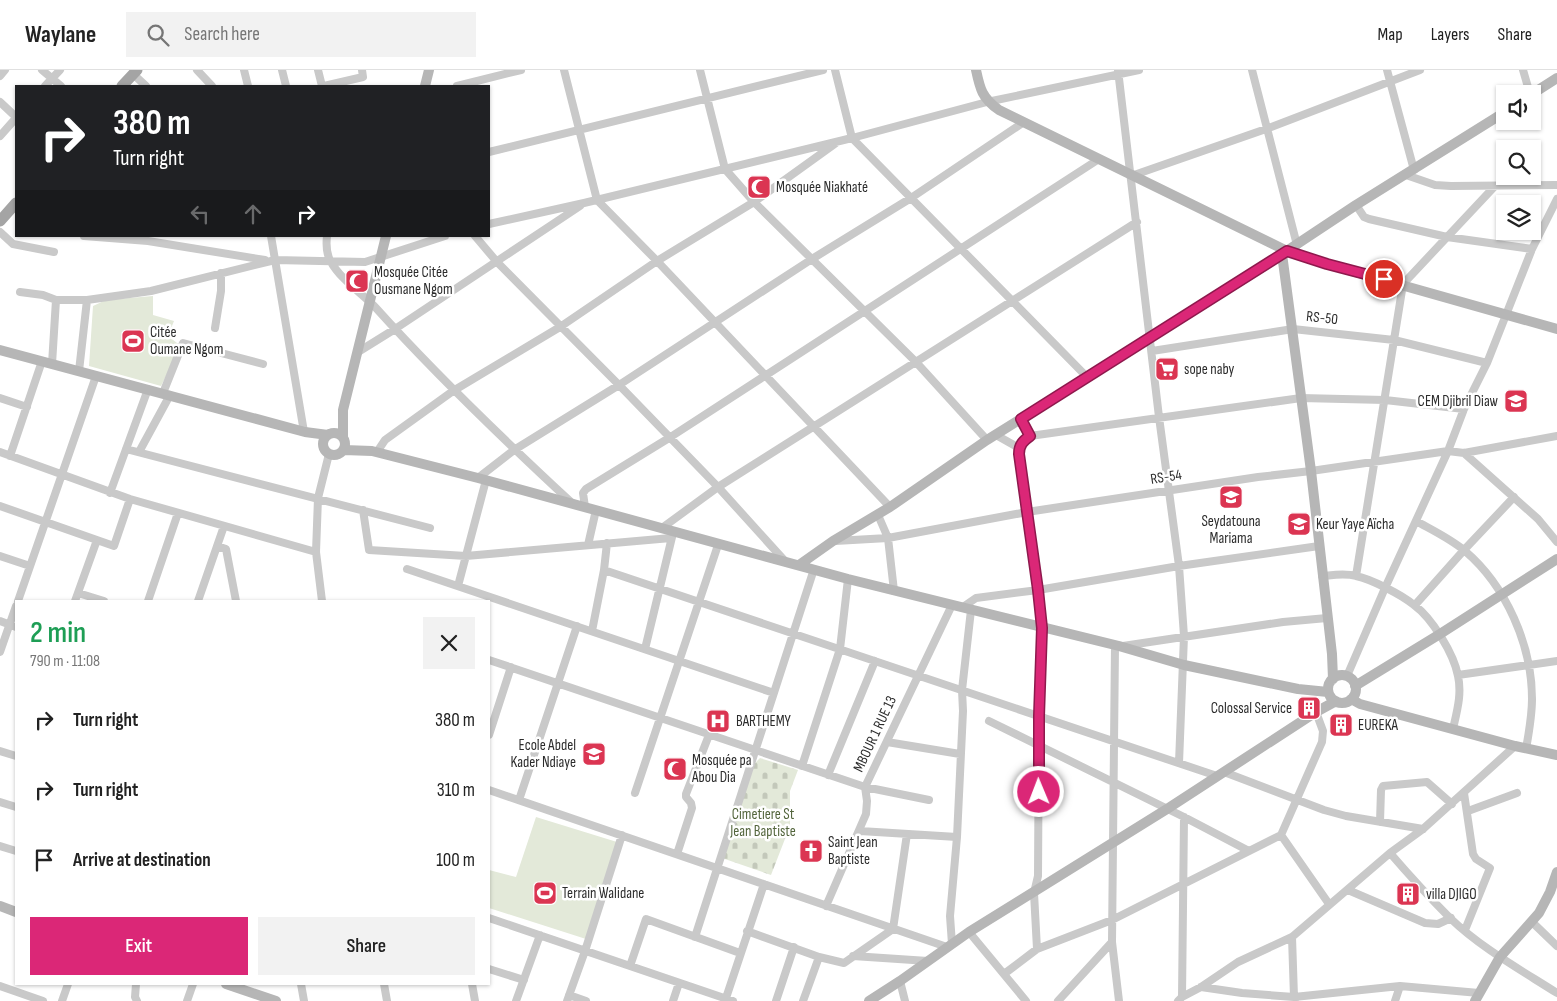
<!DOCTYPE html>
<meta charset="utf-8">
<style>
body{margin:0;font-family:"Sofia Sans Condensed",sans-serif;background:#f2f2f2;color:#222;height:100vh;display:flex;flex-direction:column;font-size:19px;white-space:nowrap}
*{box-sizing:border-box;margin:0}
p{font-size:16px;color:#767676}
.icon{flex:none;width:28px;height:28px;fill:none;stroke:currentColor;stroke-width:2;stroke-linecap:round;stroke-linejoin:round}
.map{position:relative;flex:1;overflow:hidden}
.side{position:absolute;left:15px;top:530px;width:475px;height:385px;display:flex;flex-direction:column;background:#fff;border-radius:0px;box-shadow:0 1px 4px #0004}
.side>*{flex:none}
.hud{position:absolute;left:15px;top:15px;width:475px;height:152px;border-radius:0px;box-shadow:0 1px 4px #0004;background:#202124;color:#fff;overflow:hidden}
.tools{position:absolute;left:1496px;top:15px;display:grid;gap:10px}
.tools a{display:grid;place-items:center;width:45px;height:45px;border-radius:0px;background:#fff;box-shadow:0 1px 4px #0004;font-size:25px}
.pin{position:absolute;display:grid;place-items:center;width:42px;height:42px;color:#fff;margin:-21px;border:2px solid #fff;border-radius:50%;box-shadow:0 1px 5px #0007}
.me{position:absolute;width:55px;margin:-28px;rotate:359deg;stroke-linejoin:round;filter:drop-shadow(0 0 4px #0008)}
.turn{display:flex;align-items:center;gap:18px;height:105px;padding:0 15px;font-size:22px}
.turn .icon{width:65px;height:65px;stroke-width:2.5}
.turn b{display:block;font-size:35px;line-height:42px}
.lanes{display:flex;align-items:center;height:48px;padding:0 15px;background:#0003;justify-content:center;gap:25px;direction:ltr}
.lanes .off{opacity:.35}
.round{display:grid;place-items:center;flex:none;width:52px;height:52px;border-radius:0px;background:#f2f2f2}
.headline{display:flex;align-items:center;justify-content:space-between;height:85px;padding:0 15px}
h1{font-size:30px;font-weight:600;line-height:38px;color:#1e9e55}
.primary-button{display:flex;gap:10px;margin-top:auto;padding:10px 15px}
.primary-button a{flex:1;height:58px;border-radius:0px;background:#db2777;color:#fff;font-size:20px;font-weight:600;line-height:58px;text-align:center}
.primary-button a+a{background:#f2f2f2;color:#222}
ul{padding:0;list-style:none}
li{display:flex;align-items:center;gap:15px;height:70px;padding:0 15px}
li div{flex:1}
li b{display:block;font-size:19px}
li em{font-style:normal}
header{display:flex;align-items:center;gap:30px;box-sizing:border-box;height:70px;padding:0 25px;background:#fff;border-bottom:1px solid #e0e0e0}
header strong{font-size:24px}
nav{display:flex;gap:28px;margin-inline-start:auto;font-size:18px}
.search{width:350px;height:45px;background:#f2f2f2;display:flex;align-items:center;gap:12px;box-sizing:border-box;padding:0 18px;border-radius:0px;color:#767676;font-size:19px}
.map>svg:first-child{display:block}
.cemetery{fill:url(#cemetery-stones)}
.garden{fill:#e3e9d9}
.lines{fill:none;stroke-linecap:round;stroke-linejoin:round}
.street{stroke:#c9c9c9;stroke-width:8}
.secondary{stroke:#b6b6b6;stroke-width:10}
.primary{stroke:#a4a4a4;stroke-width:11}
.route-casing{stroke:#8e194d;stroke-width:12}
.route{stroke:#db2777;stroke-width:9}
.labels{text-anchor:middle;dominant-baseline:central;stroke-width:5;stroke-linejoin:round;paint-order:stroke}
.poi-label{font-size:15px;fill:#2c2c2c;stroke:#fff;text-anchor:start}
.street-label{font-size:15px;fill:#2c2c2c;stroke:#fff}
.park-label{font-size:15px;fill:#53653c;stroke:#fff}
</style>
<header>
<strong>Waylane</strong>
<div class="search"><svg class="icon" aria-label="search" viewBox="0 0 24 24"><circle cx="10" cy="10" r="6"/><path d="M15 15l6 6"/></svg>Search here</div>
<nav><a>Map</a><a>Layers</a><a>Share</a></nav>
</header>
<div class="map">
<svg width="1557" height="931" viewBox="0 0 1557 931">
<defs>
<pattern id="cemetery-stones" width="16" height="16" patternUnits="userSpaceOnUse" patternTransform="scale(1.25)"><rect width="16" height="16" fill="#e3e9d9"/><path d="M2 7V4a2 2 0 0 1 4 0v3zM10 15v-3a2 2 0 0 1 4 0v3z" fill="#c3c8ba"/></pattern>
</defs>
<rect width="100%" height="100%" fill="#fff"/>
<path class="cemetery" d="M 760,688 L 798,700 L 790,721 L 790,756 L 771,805 L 722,788 L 755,693 Z"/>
<path class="garden" d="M 153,226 L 153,245 L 174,251 L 168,266 L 181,276 L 161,316 L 89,296 L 93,236 L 106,230 Z
M 536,747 L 617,772 L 586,869 L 489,838 L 489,800 L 516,807 Z"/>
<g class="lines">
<path class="street" d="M 42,0 L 61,16
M 197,0 L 212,16
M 244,0 L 248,16
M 282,0 L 286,16
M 318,0 L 322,16
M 564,0 L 597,130 L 657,191 L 890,437
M 700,0 L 725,99 L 754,132 L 915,291 L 987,370
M 835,0 L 852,68 L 1087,307
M 1118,0 L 1159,347 L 1179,496 L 1184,566 L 1179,693
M 1252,0 L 1297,175
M 1387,0 L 1414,100
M 1523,0 L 1530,24
M 133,4 L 146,16
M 0,6 L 5,0
M 45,16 L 60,0
M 324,16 L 363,7 L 362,0
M 457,16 L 521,0
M 0,32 L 16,47
M 0,66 L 16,48
M 489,82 L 823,0
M 1134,105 L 1266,59 L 1420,0
M 1406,105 L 1435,115 L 1451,116 L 1557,115
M 1356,135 L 1364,147 L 1369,149 L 1447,167 L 1532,179
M 489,154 L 584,133 L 852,68 L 987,32 L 1139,0
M 0,162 L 13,174 L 54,182
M 84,166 L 148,171 L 265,190
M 271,166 L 304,362
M 327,166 C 326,175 326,184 331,192 C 341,210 362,223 376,238 C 438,307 504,370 572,433
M 475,166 L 497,192 L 619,315 L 718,417 L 784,490
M 20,222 L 43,225 L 56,230 L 87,230 L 151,221 L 275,190 L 365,192 L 445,166
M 215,258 L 221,221 L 221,203
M 1152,281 L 1293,259 L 1394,270 L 1487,293
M 358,282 L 395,259 L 580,136
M 52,294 L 56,230
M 79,301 L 87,230
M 163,323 L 183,273 L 263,294
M 0,328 L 27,337
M 1021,349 L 1030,366 L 1024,371 L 1019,378 L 1038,520 L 1042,558 L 1039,646 L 1038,806 L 1034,823 L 1037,879
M 996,365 L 1019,378
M 1030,366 L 1301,328 L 1385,330 L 1464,339
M 126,379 L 430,458
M 0,382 L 130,429 L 316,482
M 139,382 L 170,325
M 377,382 L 385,370 L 453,321 L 560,257 L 657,191 L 754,132 L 836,73
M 1464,383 L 1538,449 L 1557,472
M 10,386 L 42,291
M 478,408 L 514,380 L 619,315 L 812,189 L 911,128 L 1024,52
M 110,423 L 148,319
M 0,436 L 114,476 L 130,429
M 585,437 L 583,423 L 586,419 L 669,368 L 1099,89
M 363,440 L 369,480 L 466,486 L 671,468
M 878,445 L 888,468 L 894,521
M 1416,451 C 1432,460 1451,469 1465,481 C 1506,516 1532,575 1532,629 C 1532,646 1529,662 1526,679
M 662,458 L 718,417 L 1137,152
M 835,471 L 888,468 L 1027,442 L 1258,407 L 1311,401 L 1448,381 L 1464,383 L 1557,366
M 588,475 L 596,440
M 217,476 L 226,479 L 236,531
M 0,486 L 30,496
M 407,499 L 774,623
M 604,500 L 1217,706
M 1322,506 C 1334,505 1345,503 1356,506 C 1371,509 1402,525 1414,535 C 1432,548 1454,584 1458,606 C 1462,624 1457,641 1453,659
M 1356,506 L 1403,214 L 1495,116
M 458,516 L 486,410
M 78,523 L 104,531
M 18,531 L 96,306
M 75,531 L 97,470
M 148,531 L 178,443
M 198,531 L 224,456
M 322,531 L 316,482 L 318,428 L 329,384
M 1415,535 L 1464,480 L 1514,427
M 963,537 L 976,528 L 1038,520 L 1179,496 L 1319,476
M 0,551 L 16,557
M 592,561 L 604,500 L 607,473
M 1123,576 L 1283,552 L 1327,548
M 645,579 L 673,463
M 0,582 L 16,536
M 489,590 L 865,717 L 929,730
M 1458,605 L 1557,591
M 1347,606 L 1385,518 L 1448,381 L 1464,339 L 1487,293 L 1532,179 L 1557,129
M 989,651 L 1184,747 L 1249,781
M 489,665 L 511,597
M 887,672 L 960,684
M 0,681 L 16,686
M 802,696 L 840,579 L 848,509
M 1224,702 L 1324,740 L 1346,746 L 1423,759
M 828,705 L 875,591
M 489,720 L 947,877
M 635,723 L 718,475
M 1464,723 L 1473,784 L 1476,789 L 1490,798 L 1465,860
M 519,730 L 577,556
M 0,732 L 16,737
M 1468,741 L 1517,723
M 1380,752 L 1381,720 L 1383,716 L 1427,712 L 1452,734
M 860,761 L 957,767
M 1281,765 L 1329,834
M 0,776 L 16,781
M 1390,783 C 1409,805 1429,827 1450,848 C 1481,878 1521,900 1557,923
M 677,784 L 692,738 L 691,733 L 686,727 L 686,724 L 709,665
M 1348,820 L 1425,853 L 1438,854 L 1451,848
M 826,836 L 866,744 L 867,731 L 865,717 L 952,535
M 489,848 L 733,931
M 1532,852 L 1557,876
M 747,861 L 819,887 L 844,893 L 893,859 L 907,764
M 969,862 L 1026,931
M 695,867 L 814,499
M 1292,867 L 1294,927 L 1400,916 L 1479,923
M 1112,872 L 1119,931
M 952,874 L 950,846 L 957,767 L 963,641 L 962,620 L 971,540
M 853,886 L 928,891
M 630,896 L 646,849 L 740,883
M 489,899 L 524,910
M 1004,904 L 1037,879 L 1112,850 L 1281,765 L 1322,672 L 1323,661 L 1316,642
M 900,911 L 905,931
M 136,914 L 135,927 L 137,931
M 301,914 L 304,931
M 384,914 L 387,931
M 472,914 L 475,931
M 0,916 L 43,931
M 1201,917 L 1242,923 L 1294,927 L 1295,931
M 569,925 L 586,931
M 1182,927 L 1201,917 L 1238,892 L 1292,867 L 1390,783 L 1423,759 L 1515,676
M 62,931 L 68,914
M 187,931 L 193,914
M 516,931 L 540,865
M 567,931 L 585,881 L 622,765
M 673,931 L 679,913
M 725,931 L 764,814
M 776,931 L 794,877
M 803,931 L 819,887
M 1058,931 L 1112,872 L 1115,576
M 1178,931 L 1182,927 L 1184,747
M 1395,931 L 1400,916"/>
<path class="secondary" d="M 976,0 C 980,19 982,28 999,40 L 1287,181 L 1327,194 L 1557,259
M 425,16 L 429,0
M 1532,24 L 1557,8
M 1282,184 L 1311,401 L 1332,584 L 1333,609
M 0,280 L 305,362 L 328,365
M323 374a11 11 0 1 1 22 0a11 11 0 1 1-22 0Z
M 343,366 L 343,340 L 386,166
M 344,380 L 372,381 L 478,408 L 848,509 L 1119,576 L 1184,595 L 1298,619 L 1328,622
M 799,495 L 833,471 L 890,437 L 987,370 L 1261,198 L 1356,135 L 1505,42
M1328 619a14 14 0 1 1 28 0a14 14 0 1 1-28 0Z
M 1355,616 L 1440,564 L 1557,489
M 1351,629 L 1360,634 L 1515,676 L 1557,685
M 0,836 L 16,842
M 226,914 L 276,931
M 869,931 L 900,911 L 969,862 L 1167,739 L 1316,642 L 1336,631
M 1475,931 L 1500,887 L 1539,843 L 1550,822 L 1557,802"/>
<path class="primary" d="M 122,16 L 137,0
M 0,151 L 16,133"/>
</g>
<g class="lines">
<g class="route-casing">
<path id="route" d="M 1039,722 L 1039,646 L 1042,558 L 1038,520 L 1019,384 C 1019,375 1023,371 1030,366 L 1021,349 L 1287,181 L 1327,194 L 1384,209"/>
</g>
<use href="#route" class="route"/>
</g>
<defs>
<g id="mosque-square" transform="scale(1.25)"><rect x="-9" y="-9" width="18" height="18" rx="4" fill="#db3552" stroke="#fff"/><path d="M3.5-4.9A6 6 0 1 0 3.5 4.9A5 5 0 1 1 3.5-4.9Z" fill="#fff"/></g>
<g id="stadium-square" transform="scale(1.25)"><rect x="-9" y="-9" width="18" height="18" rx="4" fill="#db3552" stroke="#fff"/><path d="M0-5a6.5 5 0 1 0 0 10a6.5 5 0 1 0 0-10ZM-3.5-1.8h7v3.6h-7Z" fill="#fff"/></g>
<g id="supermarket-square" transform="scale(1.25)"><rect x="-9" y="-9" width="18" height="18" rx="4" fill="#db3552" stroke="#fff"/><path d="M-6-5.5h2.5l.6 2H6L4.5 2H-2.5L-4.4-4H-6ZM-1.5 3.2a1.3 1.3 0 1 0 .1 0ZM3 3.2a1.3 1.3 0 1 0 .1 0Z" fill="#fff"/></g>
<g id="school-square" transform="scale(1.25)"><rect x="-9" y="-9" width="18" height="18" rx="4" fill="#db3552" stroke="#fff"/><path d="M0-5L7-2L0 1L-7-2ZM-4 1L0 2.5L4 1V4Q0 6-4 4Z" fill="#fff"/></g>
<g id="building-square" transform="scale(1.25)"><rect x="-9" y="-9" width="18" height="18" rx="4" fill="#db3552" stroke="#fff"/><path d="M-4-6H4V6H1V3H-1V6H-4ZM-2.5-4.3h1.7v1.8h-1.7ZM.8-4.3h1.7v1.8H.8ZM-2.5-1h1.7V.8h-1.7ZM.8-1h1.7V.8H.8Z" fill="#fff"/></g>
<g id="hospital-square" transform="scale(1.25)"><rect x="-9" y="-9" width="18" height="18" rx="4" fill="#db3552" stroke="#fff"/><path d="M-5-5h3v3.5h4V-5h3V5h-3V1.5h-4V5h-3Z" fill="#fff"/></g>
<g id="church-square" transform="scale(1.25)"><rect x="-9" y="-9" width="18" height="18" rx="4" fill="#db3552" stroke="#fff"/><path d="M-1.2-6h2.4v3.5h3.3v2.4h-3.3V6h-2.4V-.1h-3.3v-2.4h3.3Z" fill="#fff"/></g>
</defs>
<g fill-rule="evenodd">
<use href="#mosque-square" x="759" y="117"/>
<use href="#mosque-square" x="357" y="211"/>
<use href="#stadium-square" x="133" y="271"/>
<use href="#supermarket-square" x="1167" y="299"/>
<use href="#school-square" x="1516" y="331"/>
<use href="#school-square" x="1231" y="427"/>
<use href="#school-square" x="1299" y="454"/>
<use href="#building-square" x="1309" y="638"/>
<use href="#hospital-square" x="718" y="651"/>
<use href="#building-square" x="1341" y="655"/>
<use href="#school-square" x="594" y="684"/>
<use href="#mosque-square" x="675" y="699"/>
<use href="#church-square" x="811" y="781"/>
<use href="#stadium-square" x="545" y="823"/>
<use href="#building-square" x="1408" y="824"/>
</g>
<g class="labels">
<g class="poi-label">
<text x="776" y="117">Mosquée Niakhaté</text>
<text x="374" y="202">Mosquée Citée<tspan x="374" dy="17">Ousmane Ngom</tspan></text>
<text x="150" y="262">Citée<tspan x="150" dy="17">Oumane Ngom</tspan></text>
<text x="1184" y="299">sope naby</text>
<text x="1498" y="331" text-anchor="end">CEM Djibril Diaw</text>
<text x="1231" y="451" text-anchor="middle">Seydatouna<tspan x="1231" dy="17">Mariama</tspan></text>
<text x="1316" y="454">Keur Yaye Aïcha</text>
<text x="1292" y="638" text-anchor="end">Colossal Service</text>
<text x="736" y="651">BARTHEMY</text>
<text x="1358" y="655">EUREKA</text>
<text x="576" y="675" text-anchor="end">Ecole Abdel<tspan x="576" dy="17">Kader Ndiaye</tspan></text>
<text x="692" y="690">Mosquée pa<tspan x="692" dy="17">Abou Dia</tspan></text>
<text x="828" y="772">Saint Jean<tspan x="828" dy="17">Baptiste</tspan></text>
<text x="562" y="823">Terrain Walidane</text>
<text x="1426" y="824">villa DJIGO</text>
</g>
<g class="street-label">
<text transform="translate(1322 248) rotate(6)">RS-50</text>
<text transform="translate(1166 407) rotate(-9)">RS-54</text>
<text transform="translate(875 664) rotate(-65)">MBOUR 1 RUE 13</text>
</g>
<g class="park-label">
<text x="763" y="744">Cimetiere St<tspan x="763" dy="17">Jean Baptiste</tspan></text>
</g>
</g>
</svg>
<div class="tools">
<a><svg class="icon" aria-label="sound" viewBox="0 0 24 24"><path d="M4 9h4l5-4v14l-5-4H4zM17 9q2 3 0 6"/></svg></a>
<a><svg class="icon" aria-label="search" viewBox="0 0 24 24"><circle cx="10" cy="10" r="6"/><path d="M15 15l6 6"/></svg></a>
<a><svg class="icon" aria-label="layers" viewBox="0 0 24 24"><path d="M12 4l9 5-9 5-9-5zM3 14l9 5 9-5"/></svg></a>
</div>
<div class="pin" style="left:1384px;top:209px;background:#d93025"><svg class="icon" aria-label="arrive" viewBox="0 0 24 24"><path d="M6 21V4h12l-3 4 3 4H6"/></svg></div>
<svg class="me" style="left:1039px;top:722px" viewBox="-20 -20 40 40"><circle r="17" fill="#db2777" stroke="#fff" stroke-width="3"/><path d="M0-11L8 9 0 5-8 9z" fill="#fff"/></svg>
<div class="hud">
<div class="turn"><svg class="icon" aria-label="right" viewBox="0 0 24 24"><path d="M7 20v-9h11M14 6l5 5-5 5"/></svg><div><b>380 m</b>Turn right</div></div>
<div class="lanes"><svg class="icon off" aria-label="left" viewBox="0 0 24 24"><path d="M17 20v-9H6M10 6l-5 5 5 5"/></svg><svg class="icon off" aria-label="ahead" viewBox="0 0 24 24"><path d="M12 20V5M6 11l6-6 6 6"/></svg><svg class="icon" aria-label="right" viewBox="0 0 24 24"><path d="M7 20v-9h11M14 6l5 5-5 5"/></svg></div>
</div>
<section class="side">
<div class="headline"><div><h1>2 min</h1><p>790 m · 11:08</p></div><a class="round"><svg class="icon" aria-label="close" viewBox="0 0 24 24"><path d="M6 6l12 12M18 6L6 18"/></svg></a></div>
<ul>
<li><svg class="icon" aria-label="right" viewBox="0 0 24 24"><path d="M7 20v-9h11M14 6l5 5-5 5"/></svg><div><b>Turn right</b></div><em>380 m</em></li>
<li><svg class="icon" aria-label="right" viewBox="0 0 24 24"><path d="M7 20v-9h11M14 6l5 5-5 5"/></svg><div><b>Turn right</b></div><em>310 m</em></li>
<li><svg class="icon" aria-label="arrive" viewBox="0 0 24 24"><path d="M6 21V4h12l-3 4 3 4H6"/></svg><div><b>Arrive at destination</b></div><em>100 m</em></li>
</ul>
<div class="primary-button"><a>Exit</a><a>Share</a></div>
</section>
</div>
